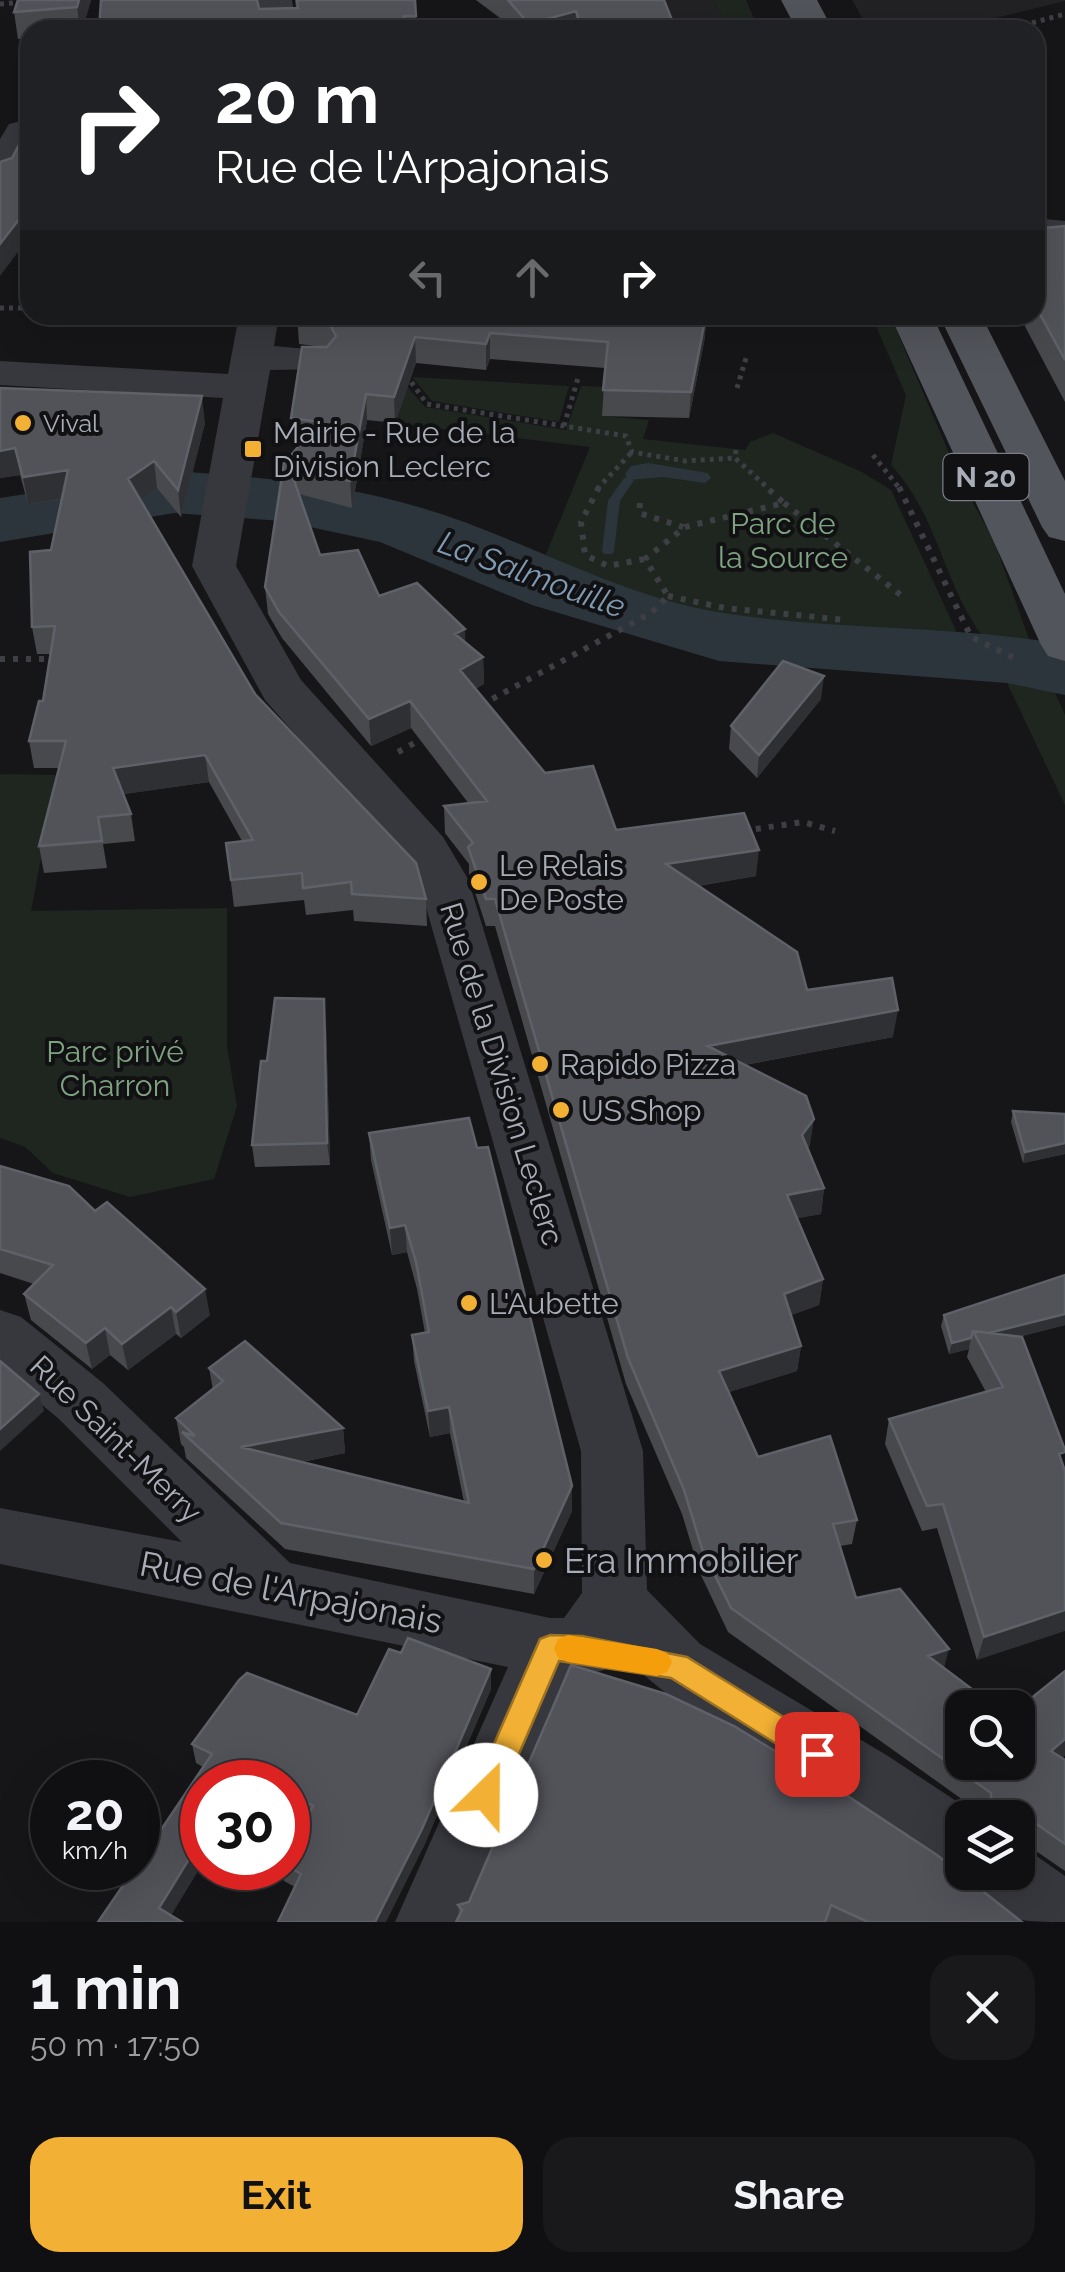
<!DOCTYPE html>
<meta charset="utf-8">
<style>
body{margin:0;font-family:Raleway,sans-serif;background:#19191b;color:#f1f3f6;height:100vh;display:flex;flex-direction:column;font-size:38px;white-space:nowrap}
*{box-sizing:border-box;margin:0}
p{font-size:32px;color:#9c9d9f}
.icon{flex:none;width:55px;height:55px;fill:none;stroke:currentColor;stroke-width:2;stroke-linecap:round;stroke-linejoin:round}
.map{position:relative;height:1922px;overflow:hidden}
.side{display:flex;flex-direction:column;background:#101012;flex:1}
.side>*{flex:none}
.top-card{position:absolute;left:20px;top:20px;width:1025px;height:305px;border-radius:30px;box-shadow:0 10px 40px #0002,0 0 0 2px #303032;background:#202124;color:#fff;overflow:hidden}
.tools{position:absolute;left:945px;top:1690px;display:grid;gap:20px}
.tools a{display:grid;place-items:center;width:90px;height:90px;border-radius:20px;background:#101012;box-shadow:0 10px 40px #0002,0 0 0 2px #303032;font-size:50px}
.speed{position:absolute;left:30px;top:1760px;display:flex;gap:20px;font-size:50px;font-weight:700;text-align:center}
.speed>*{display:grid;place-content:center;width:130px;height:130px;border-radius:50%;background:#101012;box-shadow:0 10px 40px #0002,0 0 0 2px #303032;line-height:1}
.speed small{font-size:25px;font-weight:400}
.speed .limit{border:15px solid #d22;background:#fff;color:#111}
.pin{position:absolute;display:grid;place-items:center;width:85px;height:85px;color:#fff;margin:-42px;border-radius:20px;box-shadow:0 5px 15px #0006}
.me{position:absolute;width:110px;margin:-55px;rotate:23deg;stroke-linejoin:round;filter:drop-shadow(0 0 8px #0008)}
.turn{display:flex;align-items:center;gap:35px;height:210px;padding:0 30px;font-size:45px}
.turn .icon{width:130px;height:130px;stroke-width:2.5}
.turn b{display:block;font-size:70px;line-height:85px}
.lanes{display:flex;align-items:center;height:95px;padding:0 30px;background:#0003;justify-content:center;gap:50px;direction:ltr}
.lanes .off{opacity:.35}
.round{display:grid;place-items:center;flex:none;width:105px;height:105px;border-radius:30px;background:#19191b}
.head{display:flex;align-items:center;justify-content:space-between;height:170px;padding:0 30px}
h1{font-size:60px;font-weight:700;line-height:75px}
.action{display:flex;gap:20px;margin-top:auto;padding:20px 30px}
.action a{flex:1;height:115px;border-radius:30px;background:#f2b134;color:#111;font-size:40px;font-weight:700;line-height:115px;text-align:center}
.action a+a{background:#19191b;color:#f1f3f6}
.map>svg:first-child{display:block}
.built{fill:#222225}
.green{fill:#1e261f}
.water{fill:#2c353c}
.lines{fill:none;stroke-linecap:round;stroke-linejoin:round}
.stream{fill:#2c353c;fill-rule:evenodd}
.river{fill:#2c353c;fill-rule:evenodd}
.path-far1{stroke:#3d3f44;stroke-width:5;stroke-dasharray:4 5;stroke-linecap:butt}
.path{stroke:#3d3f44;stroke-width:6;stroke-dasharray:5 8;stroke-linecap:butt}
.minor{fill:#37383d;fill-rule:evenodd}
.major{fill:#53555c;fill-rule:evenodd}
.wall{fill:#47494d}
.shaded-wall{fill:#2f3033}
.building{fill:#525359;stroke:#5f6168;stroke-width:2.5}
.route{fill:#f2b134;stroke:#9d7322;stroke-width:2.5}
.slow{fill:#f59e0b}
.poi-dot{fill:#f2b134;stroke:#111113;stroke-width:4}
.labels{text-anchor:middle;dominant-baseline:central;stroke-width:8;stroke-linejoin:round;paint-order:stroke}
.far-poi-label{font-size:25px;fill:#a8adb8;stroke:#111113;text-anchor:start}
.shield{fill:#111113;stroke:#7b7e86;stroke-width:2.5}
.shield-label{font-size:28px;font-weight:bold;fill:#a8adb8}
.poi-label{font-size:30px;fill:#a8adb8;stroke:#111113;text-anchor:start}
.park-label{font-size:30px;fill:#7fa381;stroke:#111113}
.street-label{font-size:30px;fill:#a8adb8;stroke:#111113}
.water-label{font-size:32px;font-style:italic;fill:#7f9bb3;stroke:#111113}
.near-poi-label{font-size:35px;fill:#a8adb8;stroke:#111113;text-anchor:start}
.near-street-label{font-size:35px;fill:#a8adb8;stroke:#111113}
</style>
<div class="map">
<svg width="1065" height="1922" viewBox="0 0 1065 1922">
<rect width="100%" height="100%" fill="#161618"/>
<path class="built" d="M 476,0 L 713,0 L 728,30 L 517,30 Z
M 852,0 L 1065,0 L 1065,1 L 947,30 L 869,30 Z"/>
<path class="green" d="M 713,0 L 746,0 L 759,30 L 728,30 Z
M 871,315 L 890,315 L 963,486 L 993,538 L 1034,653 C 1017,652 989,645 978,630 C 942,577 937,515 891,465 L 906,395 Z
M 399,377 L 425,407 L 566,430 L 581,386 L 607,387 L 602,416 L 649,420 L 643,439 L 745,450 L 750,442 L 773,433 L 862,472 L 891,490 L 960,639 L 810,638 L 731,631 L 537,576 L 590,447 L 395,423 L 403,399 Z
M 412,377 L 569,386 L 559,422 L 432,401 Z
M 999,666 L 1047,675 L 1065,715 L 1065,805 Z
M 0,774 L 57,775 L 31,911 L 227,908 L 227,1047 L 237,1106 L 214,1179 L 130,1197 L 53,1173 L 25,1147 L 0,1138 Z"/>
<path class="water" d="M 648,463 L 708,473 L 711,478 L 705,483 L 663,477 L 628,480 L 625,474 L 631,466 Z"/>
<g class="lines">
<path class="stream" d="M 628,477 L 634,480 L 620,501 L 614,551 L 612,554 L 604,554 L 602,551 L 608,501 L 624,478 Z"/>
<path class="river" d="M 174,471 C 257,477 342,484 422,508 C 524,538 618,597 724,613 C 837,631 952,624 1065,645 L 1065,695 L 1007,683 L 719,661 L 532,605 L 380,542 L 282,521 L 174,513 L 0,542 L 0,498 Z"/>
<path class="path-far1" d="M 0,4 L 24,2
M 1006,30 L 1065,14
M 0,308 L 30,308
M 406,375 L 427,404 L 626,436 L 632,452 L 685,461 L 735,458
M 737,388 L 747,355
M 564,426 L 578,378
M 736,450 L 735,458 L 769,489
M 873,455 L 900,489
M 597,489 L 632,452"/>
<path class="path" d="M 599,487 L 581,522 L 585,555 L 608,566 L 645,559
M 899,487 L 971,637 L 1014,658
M 640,503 L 639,513 L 683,527
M 784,503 L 902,596
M 668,596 L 725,608 L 846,620
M 0,659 L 54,659
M 481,705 L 651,613 L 668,596 L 645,559 L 685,527 L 784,503 L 766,487
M 398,752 L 427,736
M 743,831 L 803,822 L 835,831"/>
<path class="minor" d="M 258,0 L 292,0 L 297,30 L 263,30 Z
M 22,121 L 30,123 L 30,151 L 13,181 L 0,184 L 0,139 L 9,124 Z
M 1035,218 L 1065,221 L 1065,243 L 1035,240 Z
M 239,315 L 279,315 L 274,346 L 329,351 L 335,360 L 329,369 L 270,370 L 236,566 L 301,680 L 443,837 L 468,879 L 643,1451 L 647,1590 L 700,1644 L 888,1756 L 982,1818 L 962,1818 L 962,1872 L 1018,1872 L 1018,1843 L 1065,1876 L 1065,1922 C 1019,1922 990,1922 969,1876 L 962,1879 C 917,1861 880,1828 839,1802 C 764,1753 680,1716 618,1650 L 604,1670 L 570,1679 L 467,1922 L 395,1922 L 508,1667 L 0,1564 L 0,1508 L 182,1542 L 59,1419 L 0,1370 L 0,1310 L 21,1317 L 103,1383 L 290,1563 L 550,1618 L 564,1618 L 582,1593 L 581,1451 L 418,879 L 407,861 L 265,700 L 192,566 L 223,398 L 0,385 L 0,361 L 228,374 Z"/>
<path class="major" d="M 781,0 L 817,0 L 833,30 L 797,30 Z
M 890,315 L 932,315 L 1065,594 L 1065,661 L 1048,656 L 1041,645 Z
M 939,315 L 981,315 L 1065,481 L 1065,541 L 1049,537 L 1042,527 Z"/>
</g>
<path class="wall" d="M 91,0 L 82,30 L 30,30 L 30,38 L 18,39 L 14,12 Z
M 295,0 L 415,0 L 417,30 L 99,30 L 259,9 L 296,8 Z
M 476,0 L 664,0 L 676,30 L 512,30 L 504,21 Z
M 1065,226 L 1065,402 L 1019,315 L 1035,315 L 1035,229 Z
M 297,315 L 705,337 L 689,418 L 602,416 L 605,368 L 490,359 L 486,370 L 416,363 L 395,423 L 367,420 L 352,508 L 299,494 L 320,555 L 379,596 L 465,643 L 483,657 L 484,684 L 475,689 L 545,773 L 616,830 L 756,876 L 698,886 L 807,990 L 893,1037 L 745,1065 L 810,1145 L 808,1148 L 824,1188 L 821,1214 L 797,1218 L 823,1279 L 819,1305 L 791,1315 L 801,1346 L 797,1371 L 729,1392 L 758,1457 L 857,1520 L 852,1544 L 840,1546 L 856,1598 L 944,1668 L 1018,1762 L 1065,1671 L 1065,1755 L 1062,1758 L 1065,1760 L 1065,1871 L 1020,1840 L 1018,1841 L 1018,1818 L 984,1818 L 984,1815 L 728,1632 L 700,1573 L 682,1514 L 626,1384 L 495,926 L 486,926 L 469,874 L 469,864 L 445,833 L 444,806 L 469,804 L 411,728 L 371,746 L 282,638 L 268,614 L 265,587 L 287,460 L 299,445 L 293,444 L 291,418 L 324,347 L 299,344 Z
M 0,388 L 205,423 L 181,517 L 157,488 L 140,500 L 255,694 L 426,899 L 427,926 L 354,921 L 353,910 L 306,915 L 304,900 L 234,907 L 226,843 L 242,841 L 209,782 L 123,794 L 131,814 L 135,841 L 103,844 L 107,868 L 44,873 L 39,846 L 59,768 L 34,768 L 29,741 L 43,701 L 50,654 L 37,654 L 32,627 L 62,499 L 28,504 L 20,475 L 0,478 Z
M 821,699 L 757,778 L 729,749 L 731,726 Z
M 326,1022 L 330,1165 L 255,1167 L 252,1145 L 267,1061 Z
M 1013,1111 L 1065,1114 L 1065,1154 L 1023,1163 L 1011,1122 Z
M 369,1133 L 572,1511 L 534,1594 L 285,1549 L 186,1458 L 184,1447 L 181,1444 L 176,1418 L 213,1390 L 209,1368 L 343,1428 L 345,1453 L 302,1462 L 464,1502 L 450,1433 L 430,1437 L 414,1361 L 412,1335 L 425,1333 L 417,1289 L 407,1252 L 392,1255 L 371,1160 Z
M 0,1166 L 95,1211 L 210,1315 L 181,1338 L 176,1334 L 128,1370 L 110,1355 L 92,1369 L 31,1320 L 24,1294 L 34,1284 L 0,1273 Z
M 1065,1275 L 1065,1325 L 1018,1337 L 1062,1464 L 977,1660 L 937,1528 L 922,1531 L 885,1444 L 889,1419 L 986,1392 L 967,1357 L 969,1349 L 949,1354 L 941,1326 L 944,1315 Z
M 571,1665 L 1022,1922 L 456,1922 L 459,1916 L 458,1905 L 469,1902 Z
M 491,1689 L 423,1848 L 295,1887 L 284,1881 L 282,1868 L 288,1868 L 288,1852 L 305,1820 L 288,1810 L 288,1782 L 202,1782 L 202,1864 L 171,1915 L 98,1922 L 203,1767 L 196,1763 L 192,1744 Z"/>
<path class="shaded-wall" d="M 79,0 L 91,0 L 82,30 L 80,30 L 77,7 Z
M 576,11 L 575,30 L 529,30 L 529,24 Z
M 30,205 L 30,236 L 0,276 L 0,244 Z
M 707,315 L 705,337 L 689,418 L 691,392 Z
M 490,333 L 490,359 L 486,370 L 486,344 Z
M 415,337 L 416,363 L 395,423 L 394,397 Z
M 366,394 L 367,420 L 352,508 L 350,481 Z
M 202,396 L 205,423 L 181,517 L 178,490 Z
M 15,448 L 20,475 L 0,478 L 0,451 Z
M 154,461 L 157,488 L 132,506 L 128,479 Z
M 68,470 L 72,497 L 28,504 L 23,477 Z
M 465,629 L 466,656 L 455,634 Z
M 483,657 L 484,684 L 461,696 L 460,670 Z
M 824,676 L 821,699 L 757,778 L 759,755 Z
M 410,701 L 411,728 L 371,746 L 369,719 Z
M 205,755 L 209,782 L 118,795 L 113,768 Z
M 759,850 L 756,876 L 665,891 L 666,864 Z
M 324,999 L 326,1022 L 330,1165 L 327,1143 Z
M 898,1010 L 893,1037 L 706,1072 L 708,1046 Z
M 814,1119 L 810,1145 L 799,1161 L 802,1135 Z
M 1065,1143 L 1065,1154 L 1023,1163 L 1025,1152 Z
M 824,1188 L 821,1214 L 784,1221 L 787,1195 Z
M 405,1225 L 407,1252 L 392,1255 L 390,1228 Z
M 823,1279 L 819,1305 L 781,1319 L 784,1294 Z
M 205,1289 L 210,1315 L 181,1338 L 176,1312 Z
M 171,1307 L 176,1334 L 128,1370 L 122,1344 Z
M 1065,1314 L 1065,1325 L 981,1346 L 976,1337 Z
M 105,1328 L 110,1355 L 92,1369 L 86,1343 Z
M 971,1338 L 969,1349 L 949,1354 L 952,1343 Z
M 801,1346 L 797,1371 L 716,1396 L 719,1371 Z
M 39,1394 L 44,1411 L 0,1451 L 0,1429 Z
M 449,1407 L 450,1433 L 430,1437 L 428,1411 Z
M 343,1428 L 345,1453 L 245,1473 L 241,1447 Z
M 572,1486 L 572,1511 L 534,1594 L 534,1569 Z
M 1065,1610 L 1065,1631 L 977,1660 L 984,1637 Z
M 949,1649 L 943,1672 L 928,1656 Z
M 491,1669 L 491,1689 L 423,1848 L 386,1922 L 375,1922 Z
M 1065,1739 L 1065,1755 L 1043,1773 L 1051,1751 Z
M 245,1771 L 247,1782 L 237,1782 Z
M 1028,1818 L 1020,1840 L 1018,1841 L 1018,1833 L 1022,1821 Z
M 202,1838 L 202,1864 L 167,1922 L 159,1908 Z"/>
<path class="building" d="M 18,0 L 79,0 L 77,7 L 14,12 Z
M 101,0 L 257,0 L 259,9 L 298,8 L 297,0 L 415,0 L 416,16 L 404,16 L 404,30 L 162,30 L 162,28 L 161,30 L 99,30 Z
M 508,0 L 664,0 L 676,30 L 582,30 L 576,11 L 529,24 Z
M 30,124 L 30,205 L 0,244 L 0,162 L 12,158 Z
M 1065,226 L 1065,360 L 1035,305 L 1035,229 Z
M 297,315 L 706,315 L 691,392 L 603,390 L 608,342 L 490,333 L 486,344 L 415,337 L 394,397 L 366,394 L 350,481 L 289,466 L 320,555 L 358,550 L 379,596 L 417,583 L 465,629 L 455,634 L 483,657 L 460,670 L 545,773 L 593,766 L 616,830 L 744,813 L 759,850 L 666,864 L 797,952 L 807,990 L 892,978 L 898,1010 L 708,1046 L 806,1096 L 814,1119 L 802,1135 L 824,1188 L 787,1195 L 823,1279 L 784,1294 L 801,1346 L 719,1371 L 758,1457 L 830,1436 L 857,1520 L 833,1524 L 856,1598 L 900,1589 L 949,1649 L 928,1656 L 997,1708 L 962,1708 L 962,1762 L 1018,1762 L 1018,1717 L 1034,1696 L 1065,1671 L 1065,1739 L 1051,1751 L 1065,1760 L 1065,1844 L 1028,1818 L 1022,1821 L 991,1798 L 991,1793 L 731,1608 L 702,1549 L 684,1490 L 628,1358 L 495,899 L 486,899 L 468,847 L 473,843 L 444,806 L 487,801 L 410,701 L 369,719 L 279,612 L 265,587 L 285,456 L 287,460 L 319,422 L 291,418 L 302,347 L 327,347 L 336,336 L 328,321 L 297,319 Z
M 0,388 L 202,396 L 178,490 L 154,461 L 128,479 L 255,694 L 416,863 L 426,899 L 352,894 L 351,882 L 303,888 L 302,873 L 231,880 L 226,843 L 253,840 L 205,755 L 113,768 L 131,814 L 98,817 L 102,841 L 39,846 L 66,741 L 29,741 L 39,701 L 43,701 L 55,626 L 32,627 L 30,552 L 51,550 L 68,470 L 23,477 L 15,448 L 0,451 Z
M 783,661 L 824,676 L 759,755 L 731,726 Z
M 275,998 L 324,999 L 327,1143 L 252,1145 L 261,1061 L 267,1061 Z
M 1013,1111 L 1065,1114 L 1065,1143 L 1025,1152 Z
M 469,1118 L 477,1148 L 488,1147 L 572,1486 L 534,1569 L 281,1523 L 182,1432 L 195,1436 L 176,1418 L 223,1381 L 209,1368 L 245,1341 L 343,1428 L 241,1447 L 469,1503 L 449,1407 L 428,1411 L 412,1335 L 429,1332 L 416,1262 L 405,1225 L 390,1228 L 369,1133 Z
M 0,1166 L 69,1186 L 95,1211 L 107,1202 L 205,1289 L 176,1312 L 171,1307 L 122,1344 L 105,1328 L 86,1343 L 24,1294 L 53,1265 L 0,1249 Z
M 1065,1275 L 1065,1314 L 989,1333 L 973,1331 L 971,1338 L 952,1343 L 944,1315 Z
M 973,1331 L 1022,1337 L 1065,1450 L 1065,1452 L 1059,1454 L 1065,1471 L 1065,1610 L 984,1637 L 943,1504 L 927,1506 L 889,1419 L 1003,1387 Z
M 0,1361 L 39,1394 L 0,1429 Z
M 408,1638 L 491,1669 L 422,1829 L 375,1922 L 278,1922 L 301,1874 L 288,1866 L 288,1852 L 313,1806 L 288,1793 L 288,1782 L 267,1782 L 245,1771 L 237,1782 L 202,1782 L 202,1838 L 159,1908 L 182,1922 L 98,1922 L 135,1868 L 138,1868 L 138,1864 L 212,1754 L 192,1744 L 239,1680 L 247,1673 L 357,1715 L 389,1649 L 401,1653 Z
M 571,1665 L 666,1694 L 734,1726 L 837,1789 L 937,1855 L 1022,1922 L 868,1922 L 831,1905 L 825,1922 L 456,1922 L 462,1910 L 458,1905 L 469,1902 Z"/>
<path class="route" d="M 550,1635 L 582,1636 L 687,1657 L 827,1744 L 832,1754 L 827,1763 L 817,1768 L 807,1763 L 671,1678 L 559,1661 L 497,1805 L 486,1809 L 476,1805 L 472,1795 L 476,1785 L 540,1639 Z"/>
<path class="slow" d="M 568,1635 L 657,1649 L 667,1653 L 672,1662 L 667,1672 L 657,1676 L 568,1662 L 558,1658 L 554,1648 L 558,1639 Z"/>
<g class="poi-dot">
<circle cx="23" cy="423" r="10"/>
<rect x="243" y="439" width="20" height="20" rx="5"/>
<circle cx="479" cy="882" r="10"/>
<circle cx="540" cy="1064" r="10"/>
<circle cx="561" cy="1110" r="10"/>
<circle cx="469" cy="1303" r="10"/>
<circle cx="544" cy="1560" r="10"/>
</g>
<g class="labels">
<g class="far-poi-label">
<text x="43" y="423">Vival</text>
</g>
<rect class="shield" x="943.5" y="454" width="85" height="46" rx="8"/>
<g class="shield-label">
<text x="986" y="477">N 20</text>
</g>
<g class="poi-label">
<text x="273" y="432">Mairie - Rue de la<tspan x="273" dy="34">Division Leclerc</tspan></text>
<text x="499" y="865">Le Relais<tspan x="499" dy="34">De Poste</tspan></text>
<text x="560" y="1064">Rapido Pizza</text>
<text x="581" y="1110">US Shop</text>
<text x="489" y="1303">L'Aubette</text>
</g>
<g class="park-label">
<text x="783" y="523">Parc de<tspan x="783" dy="34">la Source</tspan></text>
<text x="115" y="1051">Parc privé<tspan x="115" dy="34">Charron</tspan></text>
</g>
<g class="street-label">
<text transform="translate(502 1074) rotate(73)">Rue de la Division Leclerc</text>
<text transform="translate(116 1439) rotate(44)">Rue Saint-Merry</text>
</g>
<g class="water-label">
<text transform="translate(532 574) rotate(20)">La Salmouille</text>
</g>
<g class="near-poi-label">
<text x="564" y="1560">Era Immobilier</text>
</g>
<g class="near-street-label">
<text transform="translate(291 1592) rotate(11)">Rue de l'Arpajonais</text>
</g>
</g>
</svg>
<div class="tools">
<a><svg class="icon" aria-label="search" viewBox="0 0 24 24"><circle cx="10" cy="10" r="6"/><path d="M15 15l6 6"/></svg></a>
<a><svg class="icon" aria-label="layers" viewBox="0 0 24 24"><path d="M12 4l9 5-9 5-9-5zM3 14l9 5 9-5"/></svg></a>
</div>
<div class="speed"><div>20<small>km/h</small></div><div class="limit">30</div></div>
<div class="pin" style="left:817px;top:1754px;background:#d93025"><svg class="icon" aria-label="arrive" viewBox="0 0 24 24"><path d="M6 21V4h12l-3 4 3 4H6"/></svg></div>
<svg class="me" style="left:486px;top:1795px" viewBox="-20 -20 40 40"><circle r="19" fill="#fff"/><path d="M0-13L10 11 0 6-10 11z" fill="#f2b134"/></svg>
<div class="top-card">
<div class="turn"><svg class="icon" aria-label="right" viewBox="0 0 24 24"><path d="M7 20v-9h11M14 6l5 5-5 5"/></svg><div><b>20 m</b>Rue de l'Arpajonais</div></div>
<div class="lanes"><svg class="icon off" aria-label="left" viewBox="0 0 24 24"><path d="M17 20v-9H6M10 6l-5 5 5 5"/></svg><svg class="icon off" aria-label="ahead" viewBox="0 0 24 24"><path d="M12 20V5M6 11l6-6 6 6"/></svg><svg class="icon" aria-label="right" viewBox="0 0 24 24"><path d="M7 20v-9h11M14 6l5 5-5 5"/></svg></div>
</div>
</div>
<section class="side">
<div class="head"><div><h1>1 min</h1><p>50 m · 17:50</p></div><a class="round"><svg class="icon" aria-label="close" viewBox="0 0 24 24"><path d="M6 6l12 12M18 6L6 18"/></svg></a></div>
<div class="action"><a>Exit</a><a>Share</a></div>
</section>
